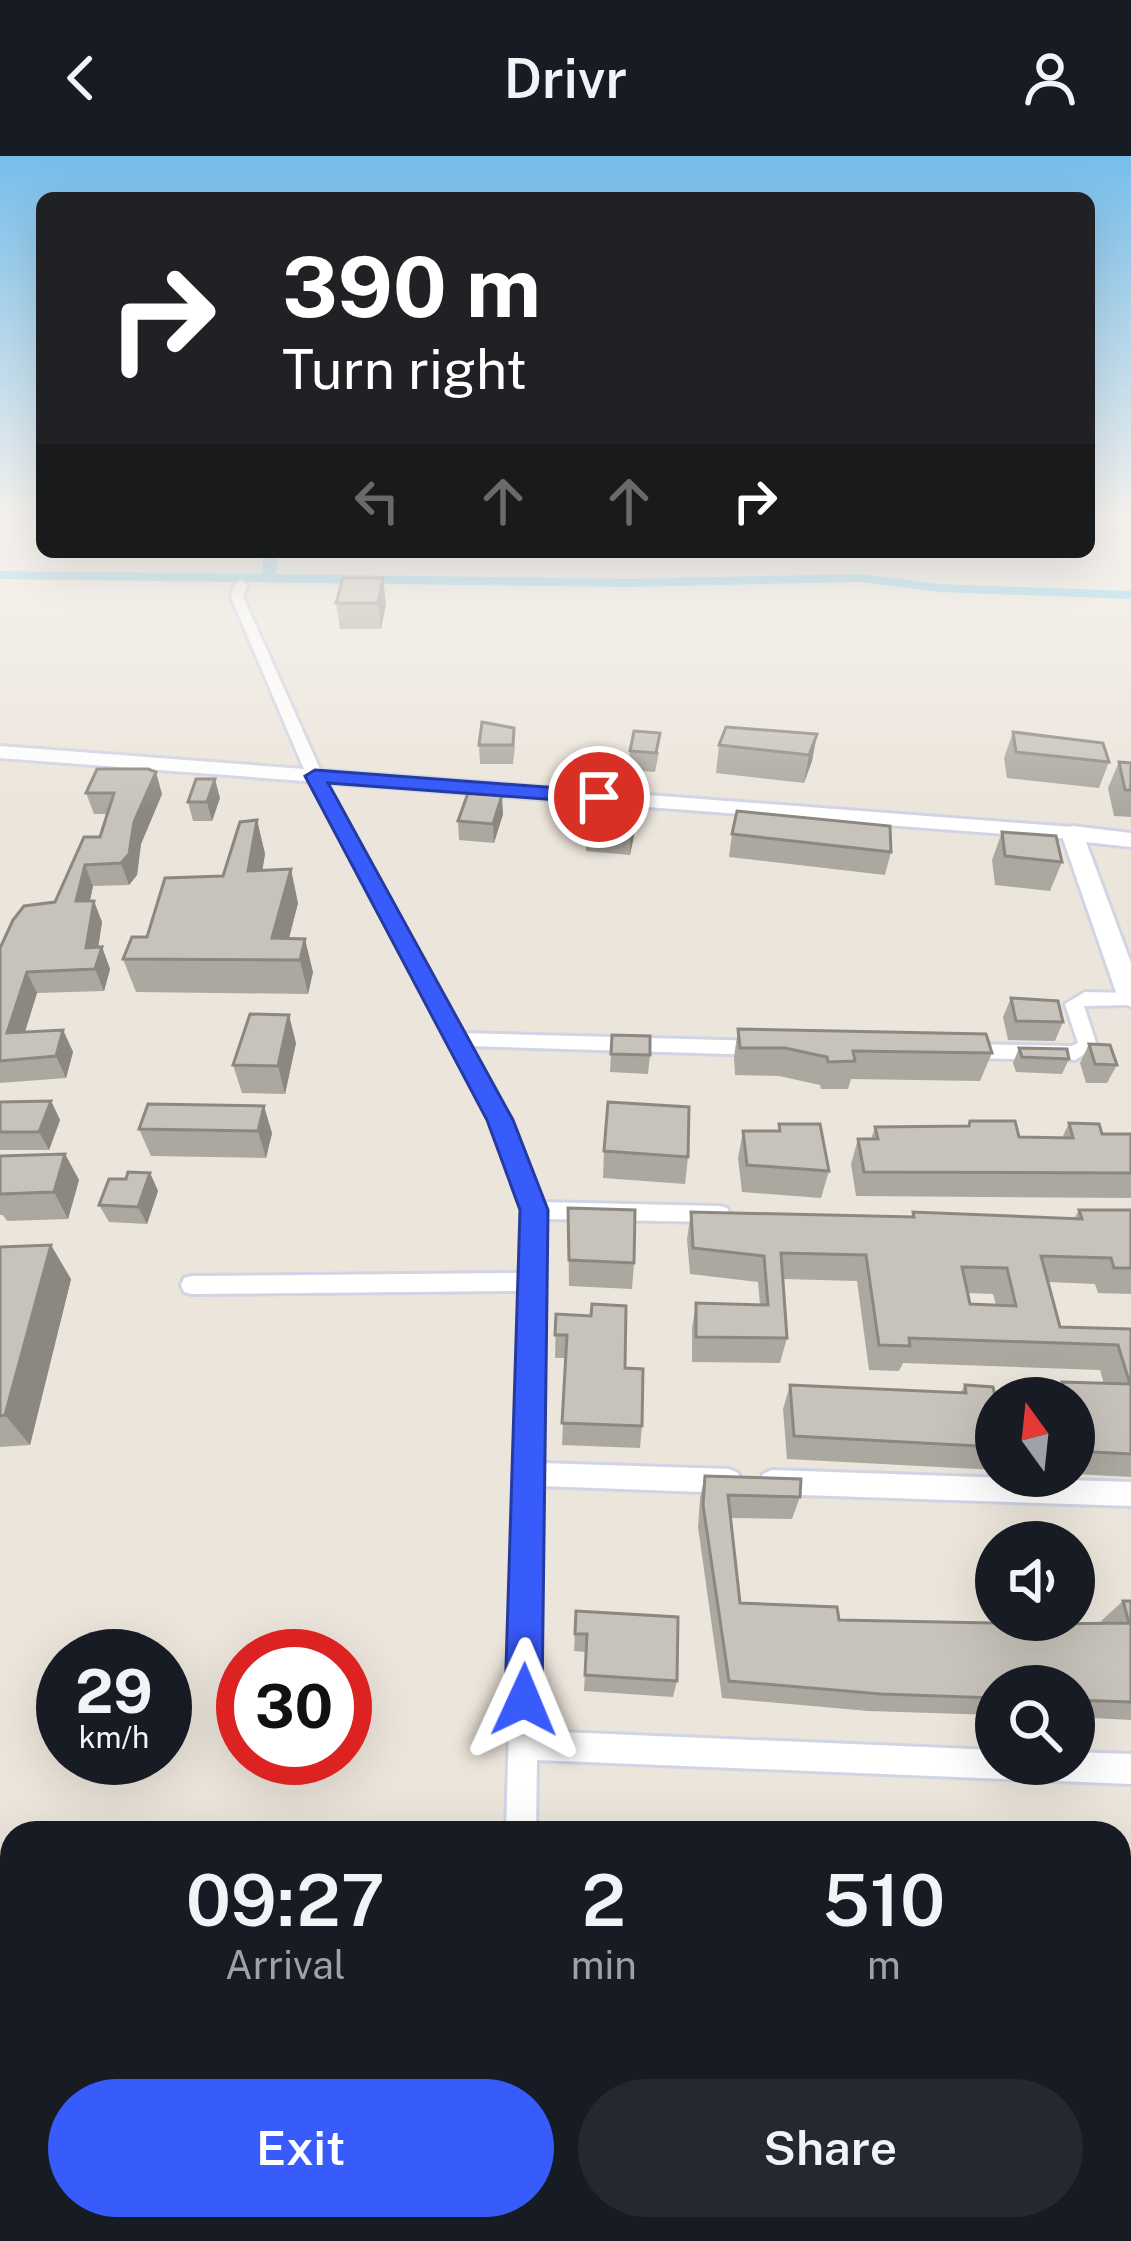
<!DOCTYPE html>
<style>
body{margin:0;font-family:"Public Sans",sans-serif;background:#242831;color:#f1f3f6;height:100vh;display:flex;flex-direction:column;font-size:45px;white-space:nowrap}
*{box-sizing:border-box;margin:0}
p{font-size:39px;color:#9ea1a6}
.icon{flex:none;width:66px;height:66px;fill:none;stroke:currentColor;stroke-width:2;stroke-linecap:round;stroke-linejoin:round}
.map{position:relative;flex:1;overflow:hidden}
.panel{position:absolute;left:0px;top:1665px;width:1131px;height:420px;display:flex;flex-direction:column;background:#171b24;border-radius:36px 36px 0 0;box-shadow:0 12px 48px #0002}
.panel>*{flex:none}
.hud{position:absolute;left:36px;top:36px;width:1059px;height:366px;border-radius:18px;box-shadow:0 12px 48px #0002;background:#202124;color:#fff;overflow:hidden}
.needle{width:78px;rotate:345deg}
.buttons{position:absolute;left:975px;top:1221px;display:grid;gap:24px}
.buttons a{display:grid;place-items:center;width:120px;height:120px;border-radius:50%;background:#171b24;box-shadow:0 12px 48px #0002;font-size:60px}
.speed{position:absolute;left:36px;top:1473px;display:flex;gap:24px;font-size:60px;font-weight:700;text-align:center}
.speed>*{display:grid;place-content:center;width:156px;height:156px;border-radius:50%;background:#171b24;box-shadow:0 12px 48px #0002;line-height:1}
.speed small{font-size:30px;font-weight:400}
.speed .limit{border:18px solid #d22;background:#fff;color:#111}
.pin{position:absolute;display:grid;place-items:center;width:102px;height:102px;color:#fff;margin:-51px;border:6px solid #fff;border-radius:50%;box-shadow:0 3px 12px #0007}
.me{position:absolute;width:132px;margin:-66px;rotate:1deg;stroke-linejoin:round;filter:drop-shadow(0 0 9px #0008)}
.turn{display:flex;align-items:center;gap:42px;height:252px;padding:0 48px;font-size:54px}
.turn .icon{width:156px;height:156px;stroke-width:2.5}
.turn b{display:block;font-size:84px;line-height:102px}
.lanes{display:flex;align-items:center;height:114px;padding:0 48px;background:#0003;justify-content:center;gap:60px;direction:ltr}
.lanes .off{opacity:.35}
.eta{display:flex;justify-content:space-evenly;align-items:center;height:204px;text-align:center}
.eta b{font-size:72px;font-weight:600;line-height:84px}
.action{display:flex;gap:24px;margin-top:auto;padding:24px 48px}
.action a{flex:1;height:138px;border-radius:72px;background:#385bfc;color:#fff;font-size:48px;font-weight:600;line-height:138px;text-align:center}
.action a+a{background:#242831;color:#f1f3f6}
header{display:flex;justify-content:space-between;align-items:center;height:156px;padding:0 48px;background:#171b24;font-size:54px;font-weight:600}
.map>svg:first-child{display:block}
.pitch{fill:#c5eb92}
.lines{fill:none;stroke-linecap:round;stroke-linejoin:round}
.canal{fill:#6cccf0;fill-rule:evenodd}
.minor-casing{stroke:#d1d4e3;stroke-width:6}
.tertiary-casing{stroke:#d1d4e3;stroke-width:6}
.secondary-casing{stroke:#d1d4e3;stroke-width:6}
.minor{fill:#fff;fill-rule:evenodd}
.tertiary{fill:#fff;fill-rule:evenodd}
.secondary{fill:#fff;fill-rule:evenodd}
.wall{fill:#aba8a0;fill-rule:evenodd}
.shaded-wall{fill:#8b8882}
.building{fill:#c7c3ba;stroke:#8b8882;stroke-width:3;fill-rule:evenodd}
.route{fill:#385bfc;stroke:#243ba4;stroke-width:3}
</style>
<header><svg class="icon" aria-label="back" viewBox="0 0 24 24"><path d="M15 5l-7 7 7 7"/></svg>Drivr<svg class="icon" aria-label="person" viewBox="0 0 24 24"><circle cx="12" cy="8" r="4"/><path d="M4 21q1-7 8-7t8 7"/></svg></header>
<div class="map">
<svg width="1131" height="2085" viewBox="0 0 1131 2085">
<rect width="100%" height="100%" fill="#ece5db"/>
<path class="pitch" d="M 623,2073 L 864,2073 L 865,2085 L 623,2085 Z"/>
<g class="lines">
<path class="canal" d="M 264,396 L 278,396 L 276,418 L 627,423 L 860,418 L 939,428 L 1131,435 L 1131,443 L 939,436 L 860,426 L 627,431 L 0,423 L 0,415 L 262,418 Z"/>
<g class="minor-casing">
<path id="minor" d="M 241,425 L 247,429 L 243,441 L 323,620 L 462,877 L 761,885 L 770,892 L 761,899 L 469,890 L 510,965 L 541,1046 L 719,1050 L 727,1052 L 730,1058 L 727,1064 L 719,1066 L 544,1063 L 541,1307 L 729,1313 L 738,1317 L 741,1325 L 738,1333 L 729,1337 L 541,1330 L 537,1575 L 996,1594 L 996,1608 L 1074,1608 L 1074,1596 L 1131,1598 L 1131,1628 L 537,1604 L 536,1677 L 506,1677 L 521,1135 L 192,1138 L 184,1136 L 181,1129 L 184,1122 L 192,1120 L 522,1117 L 523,1054 L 490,965 L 307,620 L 231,441 L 235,429 Z
M 1085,836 L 1131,837 L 1131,849 L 1084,850 L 1097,890 L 1075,904 L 966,902 L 957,895 L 966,888 L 1072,890 L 1078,887 L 1065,848 Z
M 772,1314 L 1131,1326 L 1131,1350 L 772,1338 L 763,1334 L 760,1326 L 763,1318 Z
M 494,2073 L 530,2073 L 530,2085 L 494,2085 Z"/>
</g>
<g class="tertiary-casing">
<path id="tertiary" d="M 0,590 L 1072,671 L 1082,677 L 1072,683 L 0,602 Z"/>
</g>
<g class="secondary-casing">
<path id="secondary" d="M 1072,670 L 1131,677 L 1131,691 L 1086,686 L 1131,807 L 1131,851 L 1118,842 L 1061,677 Z"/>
</g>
<use href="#minor" class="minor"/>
<use href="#tertiary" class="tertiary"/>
<use href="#secondary" class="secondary"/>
</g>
<path class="wall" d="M 343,422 L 386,448 L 381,473 L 340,473 L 336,447 Z
M 482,566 L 515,591 L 513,608 L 480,608 L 479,589 Z
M 1013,576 L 1109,606 L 1099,632 L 1007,622 L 1004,602 Z
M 817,578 L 812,605 L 804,627 L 716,617 L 719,589 Z
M 630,595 L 659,596 L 655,616 L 629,614 Z
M 1119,606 L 1131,607 L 1131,661 L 1114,660 L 1108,632 Z
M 86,637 L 162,638 L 141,688 L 137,719 L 129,729 L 93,730 L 90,745 L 102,766 L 98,791 L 102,791 L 110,813 L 104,835 L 37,837 L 25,876 L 63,874 L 73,896 L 66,922 L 0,927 L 0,792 L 55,746 L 100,681 L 107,658 L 94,658 Z
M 637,641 L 636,669 L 630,699 L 586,695 L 586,667 Z
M 220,642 L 212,665 L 193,665 L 188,646 Z
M 503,658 L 494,687 L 459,684 L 458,665 Z
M 257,664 L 265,698 L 262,714 L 298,747 L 289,783 L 313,816 L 308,838 L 136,836 L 123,803 L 147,781 L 223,720 Z
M 1002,676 L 1062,706 L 1050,735 L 995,729 L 992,704 Z
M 732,678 L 891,696 L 885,719 L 729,701 Z
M 1011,842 L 1063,866 L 1055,885 L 1008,884 L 1003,861 Z
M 738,873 L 992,897 L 980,925 L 851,923 L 848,933 L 821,933 L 820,929 L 779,920 L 735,919 L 734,901 Z
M 612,879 L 650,899 L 648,918 L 610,916 Z
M 296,887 L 285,938 L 242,937 L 233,909 Z
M 1089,888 L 1117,909 L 1107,927 L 1086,927 L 1080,907 Z
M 1019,892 L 1069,903 L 1062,918 L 1016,916 L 1013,907 Z
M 51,945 L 60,964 L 49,994 L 0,994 L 0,946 Z
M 148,948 L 272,977 L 266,1002 L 151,1000 L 139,973 Z
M 970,965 L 1019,981 L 1062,982 L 1069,967 L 1102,978 L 1131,978 L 1131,1042 L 856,1040 L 851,1008 L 858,983 L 871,983 L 875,971 L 968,970 Z
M 779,968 L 829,1015 L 821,1042 L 742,1036 L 738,1002 L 743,975 L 778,975 Z
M 604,995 L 688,1001 L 685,1028 L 603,1022 Z
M 65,998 L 79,1024 L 68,1063 L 7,1065 L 3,1059 L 0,1059 L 0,1000 Z
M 150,1017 L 158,1035 L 147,1068 L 109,1066 L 99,1049 Z
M 568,1052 L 634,1107 L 632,1133 L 569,1130 Z
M 1079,1054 L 1131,1054 L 1131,1138 L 1098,1137 L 1095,1128 L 1048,1126 L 1060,1171 L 1131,1173 L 1131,1321 L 1074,1318 L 1074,1242 L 1051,1242 L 1062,1226 L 1104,1228 L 1100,1214 L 903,1207 L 899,1215 L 869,1214 L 857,1125 L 783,1123 L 787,1182 L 780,1207 L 692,1206 L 692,1172 L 696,1147 L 760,1149 L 758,1126 L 690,1118 L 687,1083 L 691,1056 L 911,1061 L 913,1056 L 1074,1063 ZM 968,1137 L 993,1138 L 996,1149 L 970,1148 Z
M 0,1091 L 71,1123 L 30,1289 L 0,1291 Z
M 556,1158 L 625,1212 L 642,1270 L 640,1292 L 562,1289 L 566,1202 L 555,1202 Z
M 790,1229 L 961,1236 L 965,1229 L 995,1240 L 996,1314 L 787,1303 L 783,1253 Z
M 705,1320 L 800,1341 L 792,1363 L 731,1362 L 740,1447 L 839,1464 L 1040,1468 L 1102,1467 L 1101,1465 L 1123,1445 L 1131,1445 L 1131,1564 L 1074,1561 L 1074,1530 L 996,1530 L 996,1559 L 868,1555 L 722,1542 L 698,1371 L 700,1342 Z
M 576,1455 L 677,1525 L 673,1541 L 584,1535 L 586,1496 L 574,1495 Z
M 1119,1736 L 1131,1737 L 1131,1884 L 1119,1883 Z
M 1042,2073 L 1119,2073 L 1131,2085 L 1048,2085 L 1044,2084 Z"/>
<path class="shaded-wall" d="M 383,422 L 386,448 L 381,473 L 378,447 Z
M 817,578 L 812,605 L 804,627 L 809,599 Z
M 156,616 L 162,638 L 141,688 L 137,719 L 129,729 L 121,707 L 134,666 Z
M 215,623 L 220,642 L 212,665 L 207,646 Z
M 502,639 L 503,658 L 494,687 L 493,668 Z
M 637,641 L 636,669 L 630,699 L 631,670 Z
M 257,664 L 265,698 L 257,748 L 248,715 Z
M 85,709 L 93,730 L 85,767 L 76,745 Z
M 291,713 L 298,747 L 283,804 L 272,782 Z
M 94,745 L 102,766 L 95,813 L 86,792 Z
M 305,783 L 313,816 L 308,838 L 300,804 Z
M 102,791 L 110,813 L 104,835 L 95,813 Z
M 27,816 L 37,837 L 18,898 L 7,877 Z
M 289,859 L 296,887 L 285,938 L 278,910 Z
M 63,874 L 73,896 L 66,922 L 56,900 Z
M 51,945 L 60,964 L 49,994 L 39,976 Z
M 264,950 L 272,977 L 266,1002 L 258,975 Z
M 65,998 L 79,1024 L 68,1063 L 54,1036 Z
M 150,1017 L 158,1035 L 147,1068 L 138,1051 Z
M 51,1089 L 71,1123 L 30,1289 L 5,1259 Z
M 430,2073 L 436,2073 L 435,2085 L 429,2085 Z"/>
<path class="building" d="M 343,422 L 383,422 L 378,447 L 336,447 Z
M 482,566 L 514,572 L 513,589 L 479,589 Z
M 726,571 L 817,578 L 809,599 L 719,589 Z
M 634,575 L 660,577 L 656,597 L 630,595 Z
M 1013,576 L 1103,587 L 1109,606 L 1016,596 Z
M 1119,606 L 1131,607 L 1131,634 L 1125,634 Z
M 97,613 L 148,613 L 156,616 L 134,666 L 129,698 L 121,707 L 85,709 L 76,745 L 94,745 L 86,792 L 102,791 L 95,813 L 27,816 L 7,877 L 63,874 L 56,900 L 0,905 L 0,792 L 13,764 L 24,750 L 55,746 L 84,681 L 100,681 L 114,637 L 86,637 Z
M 196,623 L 215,623 L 207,646 L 188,646 Z
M 468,637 L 502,639 L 493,668 L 458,665 Z
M 593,637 L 637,641 L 631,670 L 586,667 Z
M 737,655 L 890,670 L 891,696 L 732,678 Z
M 257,664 L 248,715 L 291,713 L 272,782 L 305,783 L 300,804 L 123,803 L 132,781 L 147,781 L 165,722 L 223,720 L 240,666 Z
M 1002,676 L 1056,680 L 1062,706 L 1005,700 Z
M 1011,842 L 1058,845 L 1063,866 L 1016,865 Z
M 250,858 L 289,859 L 278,910 L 233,909 Z
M 738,873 L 986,878 L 992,897 L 853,895 L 855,905 L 828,906 L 827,901 L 785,892 L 740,892 Z
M 612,879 L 650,880 L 650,899 L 611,898 Z
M 1089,888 L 1110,889 L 1117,909 L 1095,908 Z
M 1019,892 L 1067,893 L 1069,903 L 1022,901 Z
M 51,945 L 39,976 L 0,976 L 0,946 Z
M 608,946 L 689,951 L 688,1001 L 604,995 Z
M 148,948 L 264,950 L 258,975 L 139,973 Z
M 970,965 L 1015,965 L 1019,981 L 1073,982 L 1069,967 L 1099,968 L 1102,978 L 1131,978 L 1131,1017 L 864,1016 L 858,983 L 878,983 L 875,971 L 969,970 Z
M 779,968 L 820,968 L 829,1015 L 747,1009 L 743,975 L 780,975 Z
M 65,998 L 54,1036 L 0,1038 L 0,1000 Z
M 128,1016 L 150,1017 L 138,1051 L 99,1049 L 109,1023 L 126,1023 Z
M 568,1052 L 635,1054 L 634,1107 L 569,1104 Z
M 1079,1054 L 1131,1054 L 1131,1112 L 1114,1112 L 1111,1102 L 1041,1100 L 1060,1171 L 1131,1173 L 1131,1298 L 1074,1295 L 1074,1242 L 1066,1242 L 1062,1226 L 1130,1228 L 1118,1189 L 909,1182 L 910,1190 L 879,1189 L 866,1099 L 781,1097 L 787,1182 L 696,1181 L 696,1147 L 768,1149 L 764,1100 L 693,1092 L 691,1056 L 914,1061 L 913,1056 L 1082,1063 ZM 962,1111 L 1007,1112 L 1016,1150 L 970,1148 Z
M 51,1089 L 5,1259 L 0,1260 L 0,1091 Z
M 592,1148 L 626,1150 L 625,1212 L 643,1213 L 642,1270 L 562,1267 L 567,1179 L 555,1179 L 556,1158 L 591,1160 Z
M 790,1229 L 966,1237 L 965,1229 L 993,1231 L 995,1240 L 1021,1242 L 996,1242 L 996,1291 L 794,1280 Z
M 705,1320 L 801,1323 L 800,1341 L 728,1339 L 740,1447 L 837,1451 L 839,1464 L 1040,1468 L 1129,1467 L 1123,1445 L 1131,1445 L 1131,1546 L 1074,1544 L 1074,1530 L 996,1530 L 996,1542 L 881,1538 L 729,1525 L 703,1349 Z
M 576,1455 L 678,1461 L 677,1525 L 585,1519 L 587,1478 L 575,1478 Z
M 1119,1736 L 1131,1737 L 1131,1877 L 1119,1877 Z
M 1119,1936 L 1131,1937 L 1131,2085 L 1075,2085 L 1073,2073 L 1119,2073 Z
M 384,2073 L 430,2073 L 429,2085 L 383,2085 Z"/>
<linearGradient id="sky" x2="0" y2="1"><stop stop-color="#76beeb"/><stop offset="0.55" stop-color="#f6f3ef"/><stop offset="1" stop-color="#f6f3ef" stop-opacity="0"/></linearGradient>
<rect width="1131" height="655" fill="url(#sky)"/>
<path class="route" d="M 315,614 L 599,635 L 609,641 L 599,647 L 328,627 L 513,964 L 548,1054 L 542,1544 L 536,1557 L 524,1562 L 511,1557 L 505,1544 L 520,1054 L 487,964 L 305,620 Z"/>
</svg>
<div class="buttons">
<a><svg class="needle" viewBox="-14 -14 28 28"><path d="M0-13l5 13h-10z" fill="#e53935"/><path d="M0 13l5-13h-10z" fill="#9ea1a6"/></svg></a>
<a><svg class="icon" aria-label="sound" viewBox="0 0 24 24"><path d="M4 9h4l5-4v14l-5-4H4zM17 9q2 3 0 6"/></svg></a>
<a><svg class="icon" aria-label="search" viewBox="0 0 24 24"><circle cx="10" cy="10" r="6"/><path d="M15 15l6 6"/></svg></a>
</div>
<div class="speed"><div>29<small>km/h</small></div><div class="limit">30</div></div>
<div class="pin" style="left:599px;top:641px;background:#d93025"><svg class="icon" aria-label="arrive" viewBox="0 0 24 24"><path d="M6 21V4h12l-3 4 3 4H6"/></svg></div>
<svg class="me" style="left:524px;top:1544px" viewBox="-20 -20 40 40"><path d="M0-17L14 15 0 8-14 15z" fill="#385bfc" stroke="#fff" stroke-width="4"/></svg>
<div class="hud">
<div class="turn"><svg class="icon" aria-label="right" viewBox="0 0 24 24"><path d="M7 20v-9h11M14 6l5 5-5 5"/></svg><div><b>390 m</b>Turn right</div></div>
<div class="lanes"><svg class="icon off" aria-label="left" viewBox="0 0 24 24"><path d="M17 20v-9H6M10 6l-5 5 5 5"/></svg><svg class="icon off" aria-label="ahead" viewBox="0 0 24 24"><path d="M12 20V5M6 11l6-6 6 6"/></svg><svg class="icon off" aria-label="ahead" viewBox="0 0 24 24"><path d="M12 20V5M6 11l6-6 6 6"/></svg><svg class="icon" aria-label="right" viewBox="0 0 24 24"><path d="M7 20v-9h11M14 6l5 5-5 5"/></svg></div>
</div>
<section class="panel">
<div class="eta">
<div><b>09:27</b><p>Arrival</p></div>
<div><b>2</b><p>min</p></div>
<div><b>510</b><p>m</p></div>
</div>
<div class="action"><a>Exit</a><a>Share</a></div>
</section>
</div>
